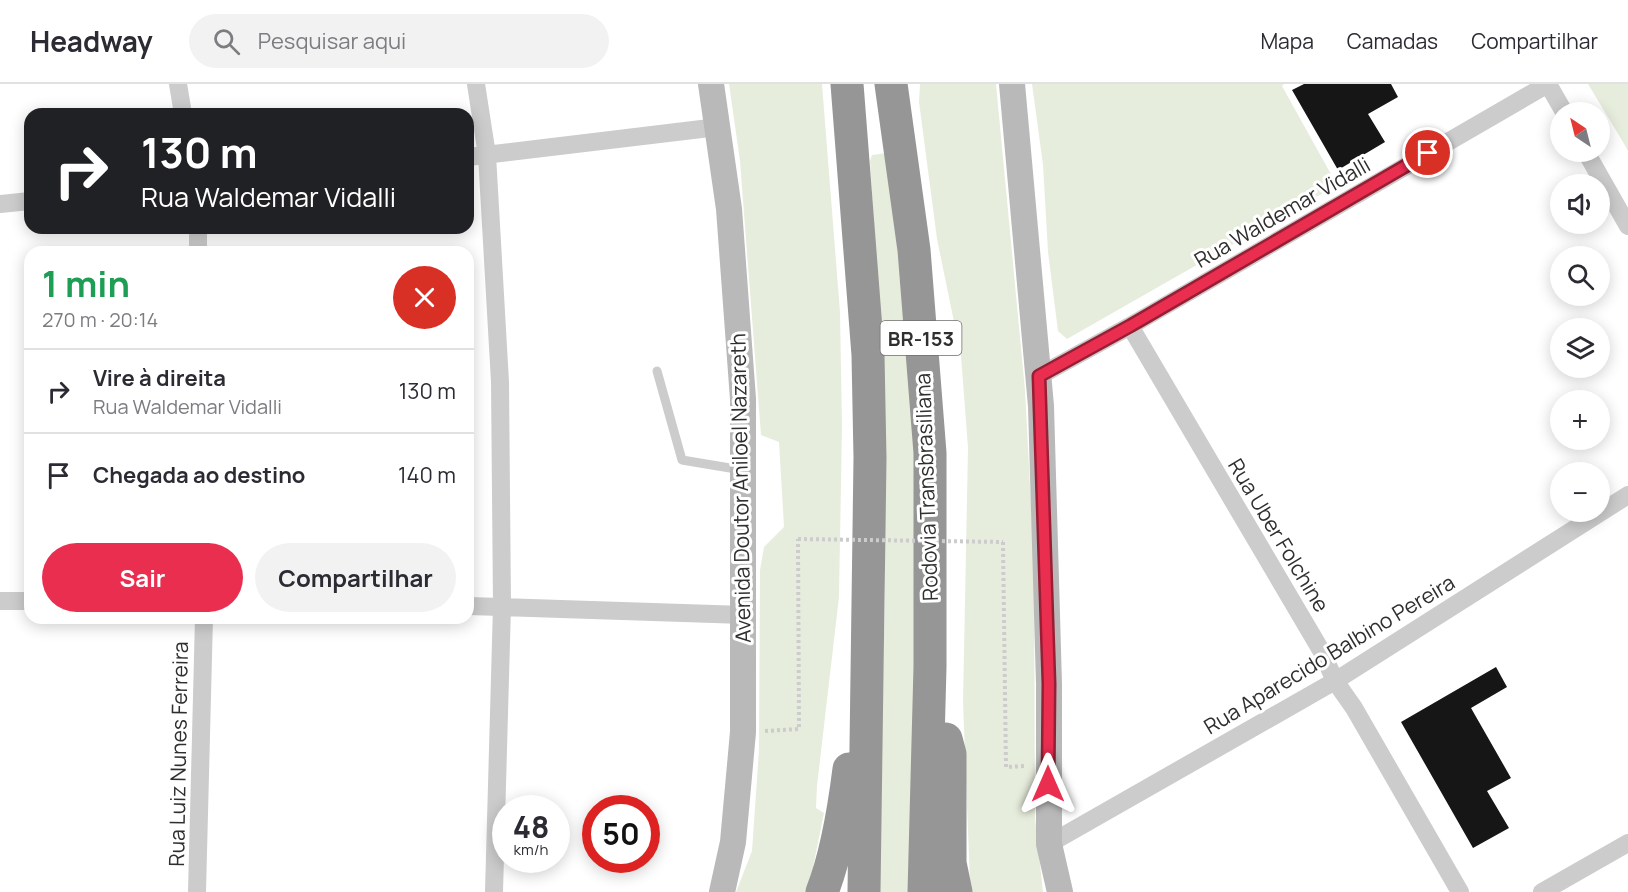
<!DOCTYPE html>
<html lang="pt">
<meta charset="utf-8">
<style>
body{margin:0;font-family:Manrope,sans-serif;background:#f2f2f3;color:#2b2b33;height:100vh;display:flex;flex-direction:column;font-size:22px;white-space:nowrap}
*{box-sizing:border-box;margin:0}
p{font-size:20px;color:#7c7c81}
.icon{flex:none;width:33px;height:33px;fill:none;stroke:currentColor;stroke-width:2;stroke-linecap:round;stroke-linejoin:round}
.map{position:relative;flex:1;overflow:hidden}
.panel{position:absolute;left:24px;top:162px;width:450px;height:378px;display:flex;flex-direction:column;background:#fff;border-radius:18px;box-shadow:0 3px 15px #0003}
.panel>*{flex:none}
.guide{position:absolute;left:24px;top:24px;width:450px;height:126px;border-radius:18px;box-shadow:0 3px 15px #0003;background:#202124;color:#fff;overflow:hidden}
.needle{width:39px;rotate:325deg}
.fabs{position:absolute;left:1550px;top:18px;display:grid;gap:12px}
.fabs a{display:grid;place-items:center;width:60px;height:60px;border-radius:50%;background:#fff;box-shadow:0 3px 15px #0003;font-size:30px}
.speed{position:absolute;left:492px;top:711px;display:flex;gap:12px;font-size:30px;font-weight:700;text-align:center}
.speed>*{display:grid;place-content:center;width:78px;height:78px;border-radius:50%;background:#fff;box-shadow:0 3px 15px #0003;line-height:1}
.speed small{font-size:15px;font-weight:400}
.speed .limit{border:9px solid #d22;background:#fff;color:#111}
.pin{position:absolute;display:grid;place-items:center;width:51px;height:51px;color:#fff;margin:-26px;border:3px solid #fff;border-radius:50%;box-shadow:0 2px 6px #0007}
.me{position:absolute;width:66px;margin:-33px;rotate:0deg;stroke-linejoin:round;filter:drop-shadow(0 0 4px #0008)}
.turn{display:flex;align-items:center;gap:21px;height:126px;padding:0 18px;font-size:27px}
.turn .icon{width:78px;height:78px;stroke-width:2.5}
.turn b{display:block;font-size:42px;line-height:51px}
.round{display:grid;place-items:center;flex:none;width:63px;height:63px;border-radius:32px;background:#f2f2f3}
.summary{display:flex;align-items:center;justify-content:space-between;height:102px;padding:0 18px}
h1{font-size:36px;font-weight:700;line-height:45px;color:#1e9e55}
.cta{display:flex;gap:12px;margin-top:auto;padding:12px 18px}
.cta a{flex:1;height:69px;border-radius:36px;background:#ea2e50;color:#fff;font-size:24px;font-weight:700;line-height:69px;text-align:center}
.cta a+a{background:#f2f2f3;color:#2b2b33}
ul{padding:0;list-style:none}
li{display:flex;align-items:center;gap:18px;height:84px;padding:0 18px;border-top:2px solid #e1e1e2}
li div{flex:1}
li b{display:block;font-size:22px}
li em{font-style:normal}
header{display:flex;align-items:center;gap:36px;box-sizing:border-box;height:84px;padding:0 30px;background:#fff;border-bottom:2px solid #e1e1e2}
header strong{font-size:28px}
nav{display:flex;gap:33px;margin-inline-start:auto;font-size:21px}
.search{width:420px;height:54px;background:#f2f2f3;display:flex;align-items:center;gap:15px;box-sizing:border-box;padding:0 21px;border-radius:33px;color:#7c7c81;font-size:22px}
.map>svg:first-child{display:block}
.green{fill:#e7eddd}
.building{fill:#161616}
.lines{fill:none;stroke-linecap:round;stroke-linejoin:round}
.path{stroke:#ccc;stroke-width:4;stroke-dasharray:3 3;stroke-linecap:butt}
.lane{stroke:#ccc;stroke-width:9}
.street{stroke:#ccc;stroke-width:18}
.secondary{stroke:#b9b9b9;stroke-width:26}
.highway{stroke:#969696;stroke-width:33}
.path-bridge{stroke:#ccc;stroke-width:4;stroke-dasharray:3 3;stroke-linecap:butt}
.route-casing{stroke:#981e34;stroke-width:15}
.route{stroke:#ea2e50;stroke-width:10}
.labels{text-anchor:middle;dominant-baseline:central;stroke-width:6;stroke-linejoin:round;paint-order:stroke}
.shield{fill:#fff;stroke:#6d6d6d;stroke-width:1.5}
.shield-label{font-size:20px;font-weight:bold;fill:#2f2f2f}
.street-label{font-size:21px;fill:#2f2f2f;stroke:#fff}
</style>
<header>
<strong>Headway</strong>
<div class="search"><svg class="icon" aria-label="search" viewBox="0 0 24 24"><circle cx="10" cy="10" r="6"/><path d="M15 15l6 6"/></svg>Pesquisar aqui</div>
<nav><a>Mapa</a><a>Camadas</a><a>Compartilhar</a></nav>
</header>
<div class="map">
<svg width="1628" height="808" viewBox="0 0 1628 808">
<rect width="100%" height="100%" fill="#fff"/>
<path class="green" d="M 729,0 L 822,0 L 840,228 L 842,341 L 839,513 L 817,702 L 816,724 L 824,729 L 808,808 L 736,808 L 752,767 L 759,666 L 760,486 L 764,463 L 784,443 L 779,358 L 761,351 L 740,77 Z
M 920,0 L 996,0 L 1025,306 L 1034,478 L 1035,734 L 1043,808 L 972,808 L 970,799 L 963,618 L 968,364 L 961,272 L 937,155 L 919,18 Z
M 1032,0 L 1284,0 L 1282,2 L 1337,101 L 1067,255 L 1058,247 L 1048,168 L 1043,81 Z
M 1588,0 L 1628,0 L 1628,67 L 1623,58 Z
M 887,69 L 914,291 L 917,531 L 909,808 L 878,808 L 885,509 L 885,319 L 870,77 L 872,71 Z"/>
<path class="building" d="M 1304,0 L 1391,0 L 1398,13 L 1368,30 L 1385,58 L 1338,86 L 1292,6 Z
M 1496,583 L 1507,603 L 1471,624 L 1511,694 L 1487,707 L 1509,744 L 1473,764 L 1401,638 Z"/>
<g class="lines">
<path class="path" d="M 1003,458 L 1006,683 L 1026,682
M 765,647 L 799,645 L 798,455"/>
<path class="lane" d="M 657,287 L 682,376 L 742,386"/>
<path class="street" d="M 178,0 L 183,30
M 476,0 L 487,71 L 500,298 L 502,522 L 494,808
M 1548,0 L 1564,28
M 1586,68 L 1628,142
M 468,73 L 718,43
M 0,120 L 30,117
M 198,144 L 198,168
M 1130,242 L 1322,568 L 1335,597 L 1354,624 L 1460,808
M 1039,292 L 1130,242 L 1548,0
M 0,517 L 30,517
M 468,522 L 744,531
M 1049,760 L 1335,597 L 1628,411
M 197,808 L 204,534
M 1542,808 L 1628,759"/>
<path class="secondary" d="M 711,0 L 729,125 L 743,315 L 743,648 L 733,758 L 722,808
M 1012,0 L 1041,322 L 1049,600 L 1049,760 L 1060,808"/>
<path class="highway" d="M 847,0 L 868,271 L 870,374 L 864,808
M 891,0 L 914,166 L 930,369 L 930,583 L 924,808
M 946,655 L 950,670 L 950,779 L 956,808
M 822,808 C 837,770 844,725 849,685"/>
<path class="path-bridge" d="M 798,455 L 1003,458"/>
</g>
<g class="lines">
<g class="route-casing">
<path id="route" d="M 1048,700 L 1049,600 L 1039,292 L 1130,242 L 1428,69"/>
</g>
<use href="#route" class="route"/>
</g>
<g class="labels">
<rect class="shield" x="880.5" y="237" width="81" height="34" rx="4.5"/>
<g class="shield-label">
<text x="921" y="254">BR-153</text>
</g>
<g class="street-label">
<text transform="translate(1282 128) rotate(-30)">Rua Waldemar Vidalli</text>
<text transform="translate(926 403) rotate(-92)">Rodovia Transbrasiliana</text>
<text transform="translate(740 404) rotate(-91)">Avenida Doutor Aniloel Nazareth</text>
<text transform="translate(1279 451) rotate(59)">Rua Uber Folchine</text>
<text transform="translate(1329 570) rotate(-31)">Rua Aparecido Balbino Pereira</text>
<text transform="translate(178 670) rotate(-89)">Rua Luiz Nunes Ferreira</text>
</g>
</g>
</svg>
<div class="fabs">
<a><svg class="needle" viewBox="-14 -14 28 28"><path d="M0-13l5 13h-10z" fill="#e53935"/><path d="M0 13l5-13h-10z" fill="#7c7c81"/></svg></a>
<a><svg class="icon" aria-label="sound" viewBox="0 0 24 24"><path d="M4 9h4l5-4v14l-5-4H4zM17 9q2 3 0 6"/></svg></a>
<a><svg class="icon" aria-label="search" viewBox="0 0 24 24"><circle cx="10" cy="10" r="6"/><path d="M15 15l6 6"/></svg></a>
<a><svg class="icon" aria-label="layers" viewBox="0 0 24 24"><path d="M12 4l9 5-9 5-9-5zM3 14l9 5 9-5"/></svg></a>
<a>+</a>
<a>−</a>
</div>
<div class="speed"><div>48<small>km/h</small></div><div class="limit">50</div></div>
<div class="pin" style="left:1428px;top:69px;background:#d93025"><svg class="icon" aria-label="arrive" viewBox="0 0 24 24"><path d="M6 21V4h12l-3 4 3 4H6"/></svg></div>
<svg class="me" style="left:1048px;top:700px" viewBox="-20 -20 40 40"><path d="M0-17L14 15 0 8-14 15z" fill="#ea2e50" stroke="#fff" stroke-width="4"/></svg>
<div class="guide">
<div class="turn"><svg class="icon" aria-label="right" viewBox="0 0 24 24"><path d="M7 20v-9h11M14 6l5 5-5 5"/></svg><div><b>130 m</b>Rua Waldemar Vidalli</div></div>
</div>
<section class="panel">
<div class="summary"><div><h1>1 min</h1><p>270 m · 20:14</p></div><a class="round" style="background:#d93025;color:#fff"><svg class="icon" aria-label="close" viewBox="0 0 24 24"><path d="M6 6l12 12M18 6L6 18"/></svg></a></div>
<ul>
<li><svg class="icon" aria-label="right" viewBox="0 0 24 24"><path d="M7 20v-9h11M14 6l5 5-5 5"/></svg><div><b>Vire à direita</b><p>Rua Waldemar Vidalli</p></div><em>130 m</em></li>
<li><svg class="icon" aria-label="arrive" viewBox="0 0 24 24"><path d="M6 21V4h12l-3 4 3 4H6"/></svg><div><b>Chegada ao destino</b></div><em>140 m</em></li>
</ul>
<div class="cta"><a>Sair</a><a>Compartilhar</a></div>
</section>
</div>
